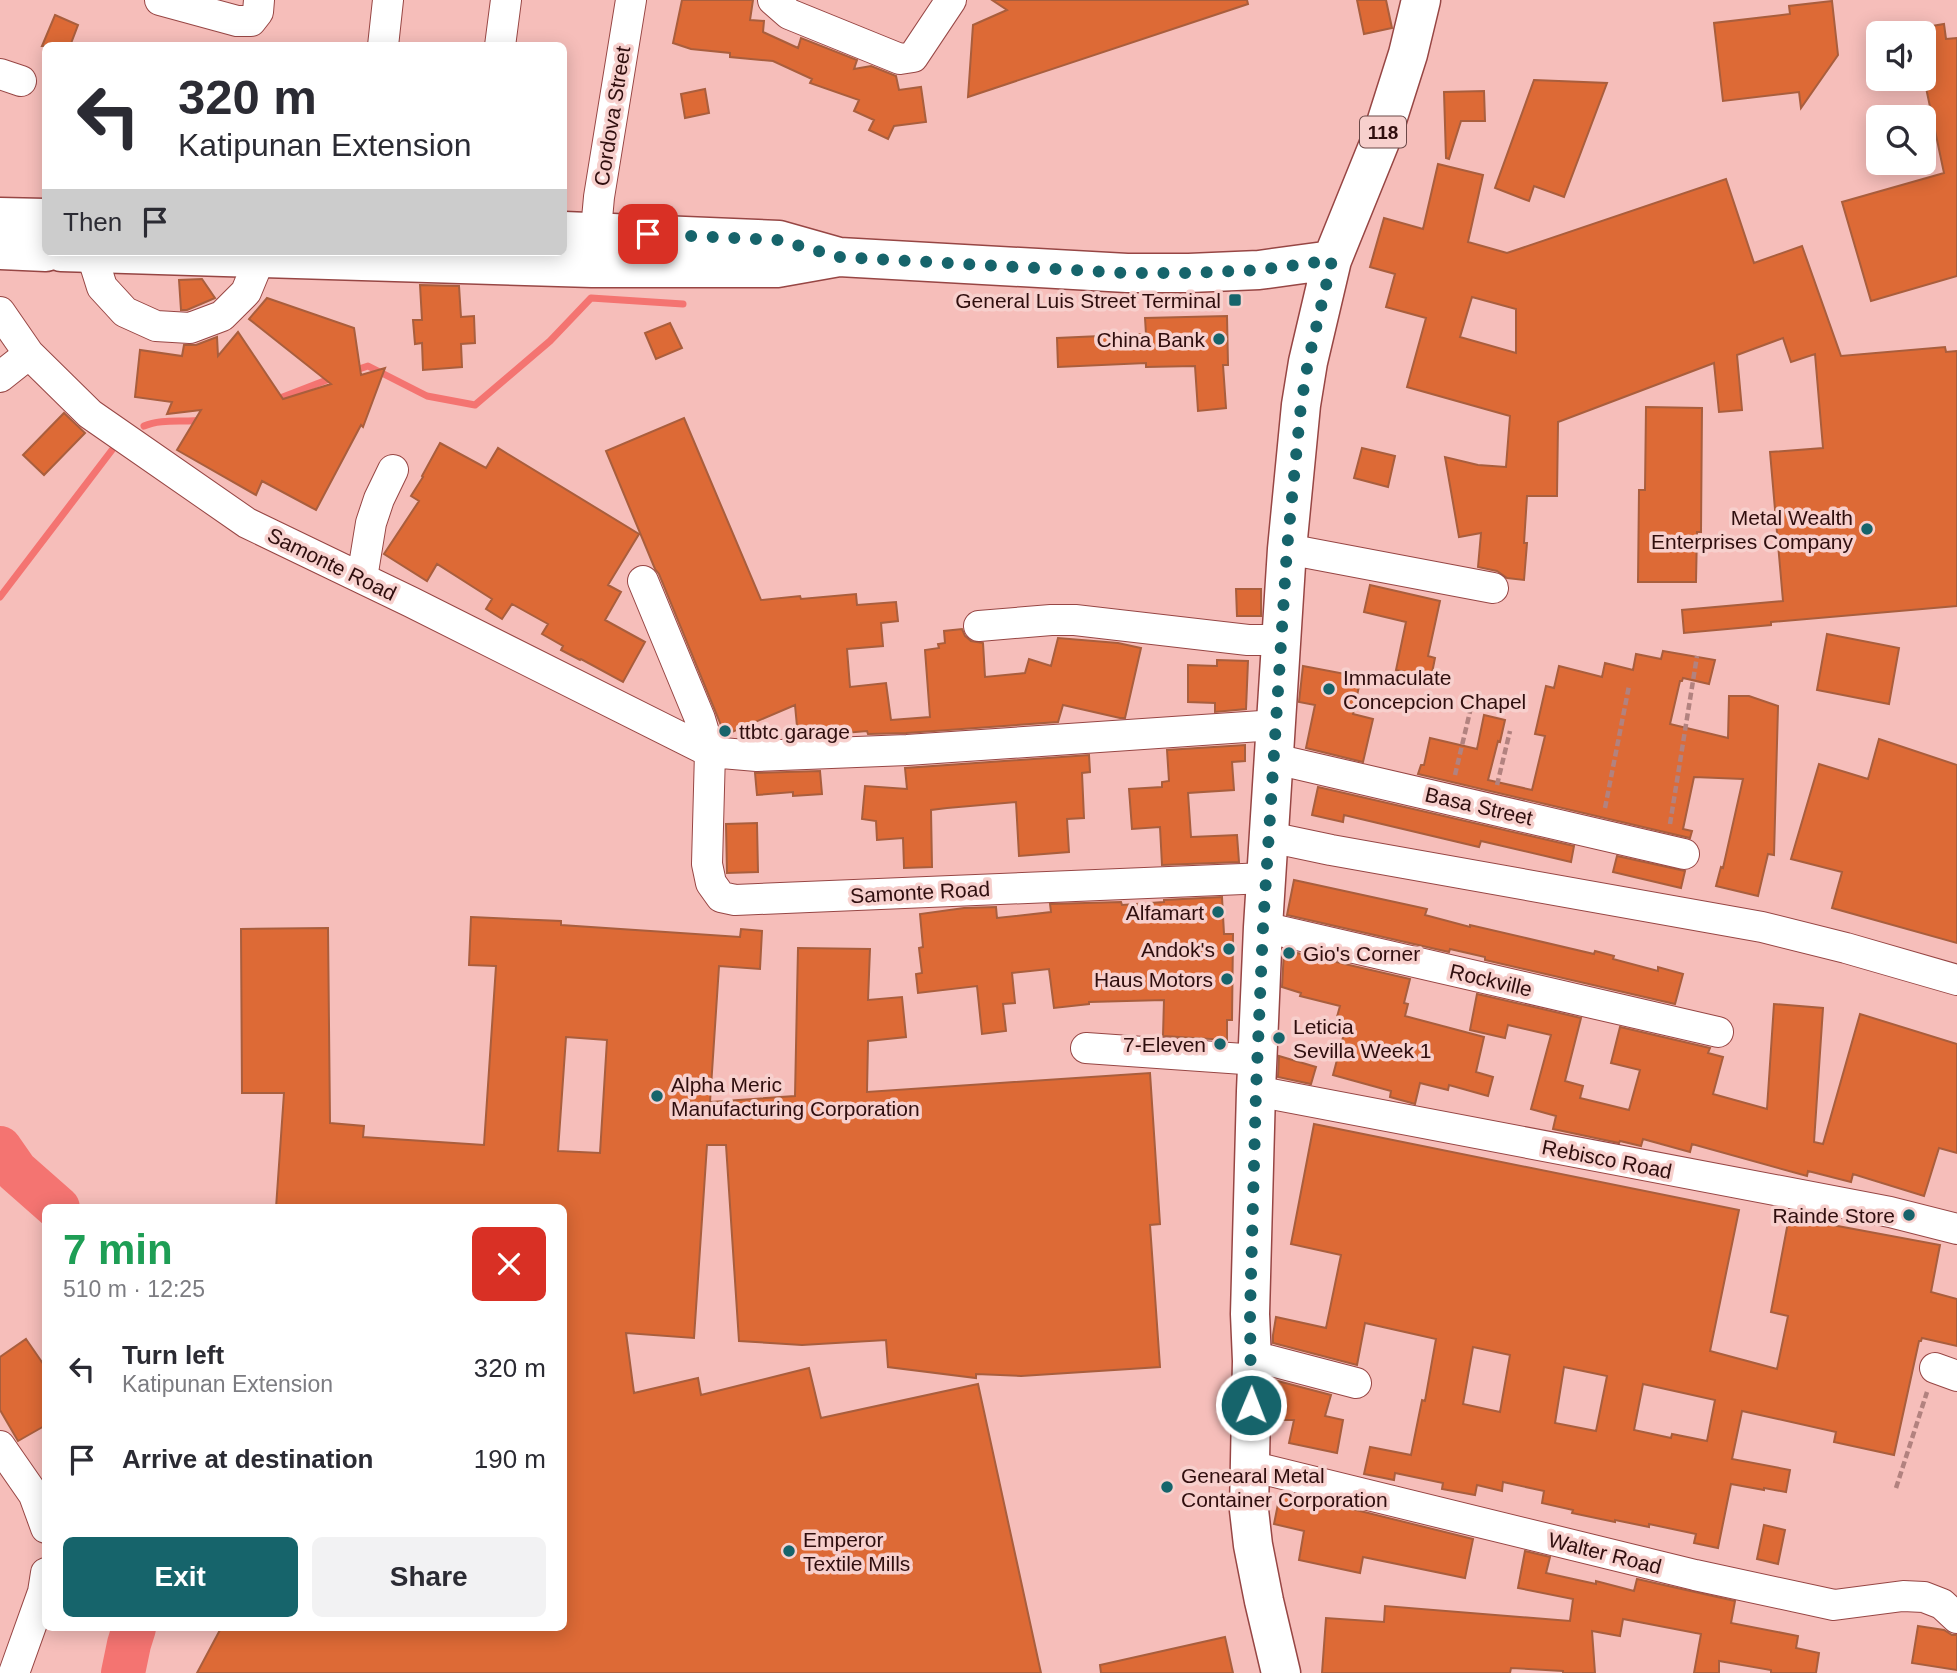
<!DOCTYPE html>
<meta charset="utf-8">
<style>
body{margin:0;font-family:Arial,sans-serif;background:#f2f2f3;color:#2b2b33;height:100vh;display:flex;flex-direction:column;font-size:26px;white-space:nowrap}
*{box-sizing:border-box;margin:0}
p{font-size:23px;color:#7c7c81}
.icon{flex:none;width:38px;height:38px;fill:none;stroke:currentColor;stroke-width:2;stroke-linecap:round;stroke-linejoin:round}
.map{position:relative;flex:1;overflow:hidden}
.details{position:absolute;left:42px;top:1204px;width:525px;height:427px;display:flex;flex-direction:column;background:#fff;border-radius:10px;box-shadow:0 4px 18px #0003}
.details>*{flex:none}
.top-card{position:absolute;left:42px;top:42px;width:525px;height:214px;border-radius:10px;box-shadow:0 4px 18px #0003;background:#fff;color:#2b2b33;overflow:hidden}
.controls{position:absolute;left:1866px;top:21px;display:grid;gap:14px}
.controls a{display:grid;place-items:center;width:70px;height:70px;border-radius:10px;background:#fff;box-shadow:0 4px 18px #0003;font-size:35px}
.pin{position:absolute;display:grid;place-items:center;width:60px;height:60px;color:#fff;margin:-30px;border-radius:14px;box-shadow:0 4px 10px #0006}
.me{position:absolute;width:77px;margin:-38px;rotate:1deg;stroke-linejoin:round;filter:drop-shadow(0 0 5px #0008)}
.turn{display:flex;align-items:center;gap:24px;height:147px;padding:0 21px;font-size:32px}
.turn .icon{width:91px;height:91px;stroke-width:2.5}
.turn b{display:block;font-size:49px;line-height:60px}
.then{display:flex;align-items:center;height:66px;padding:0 21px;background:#0003;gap:14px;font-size:26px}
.round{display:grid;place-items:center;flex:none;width:74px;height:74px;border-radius:10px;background:#f2f2f3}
.head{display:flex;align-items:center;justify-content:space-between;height:119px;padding:0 21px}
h1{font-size:42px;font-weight:700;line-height:52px;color:#1e9e55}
.cta{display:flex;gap:14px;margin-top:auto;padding:14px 21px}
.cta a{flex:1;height:80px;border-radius:10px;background:#16646b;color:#fff;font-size:28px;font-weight:700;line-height:80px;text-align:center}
.cta a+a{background:#f2f2f3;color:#2b2b33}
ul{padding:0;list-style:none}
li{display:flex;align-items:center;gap:21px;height:91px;padding:0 21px}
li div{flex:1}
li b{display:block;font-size:26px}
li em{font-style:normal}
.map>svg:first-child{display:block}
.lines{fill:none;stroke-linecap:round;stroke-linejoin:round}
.stream{stroke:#f47471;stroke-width:7}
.river{stroke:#f47471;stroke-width:44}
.building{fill:#dd6a36;stroke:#a95e3d;stroke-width:2;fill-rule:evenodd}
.minor-casing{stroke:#974644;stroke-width:32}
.major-casing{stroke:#974644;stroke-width:41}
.path{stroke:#b2827f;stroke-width:4.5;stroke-dasharray:7 3.5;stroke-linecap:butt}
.minor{stroke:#fff;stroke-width:30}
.major{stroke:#fff;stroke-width:38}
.route{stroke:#16646b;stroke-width:12;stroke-dasharray:0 21.6}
.poi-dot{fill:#16646b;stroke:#f7d0cd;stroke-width:2.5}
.labels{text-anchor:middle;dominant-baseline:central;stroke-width:7;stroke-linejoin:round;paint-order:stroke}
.shield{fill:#f7d0cd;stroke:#6b4847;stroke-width:2}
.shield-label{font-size:19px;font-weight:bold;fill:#2f0e0e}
.street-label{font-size:21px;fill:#2f0e0e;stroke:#f7d0cd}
.poi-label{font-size:21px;fill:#2f0e0e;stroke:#f7d0cd;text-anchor:end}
</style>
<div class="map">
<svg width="1957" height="1673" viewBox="0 0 1957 1673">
<rect width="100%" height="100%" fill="#f6beba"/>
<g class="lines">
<path class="stream" d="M 353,371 L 368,366 L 427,396 L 475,405 L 550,341 L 591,298 L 683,304
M 275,400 L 332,378
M 144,426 C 162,418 184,423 203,420
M 0,597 L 112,450"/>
<path class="river" d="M 0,1148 L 16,1171 L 58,1208
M 123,1673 L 129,1644 L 134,1628"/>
</g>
<path class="building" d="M 682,0 L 753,0 L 750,20 L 764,21 L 763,32 L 798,48 L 801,38 L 857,60 L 854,69 L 871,66 L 896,76 L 899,90 L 921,87 L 926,122 L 894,126 L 888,139 L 869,130 L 874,120 L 854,111 L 859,100 L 810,83 L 812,79 L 773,61 L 730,57 L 730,53 L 691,49 L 673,43 Z
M 992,0 L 1247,0 L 1248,4 L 968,97 L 973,25 L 1007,10 Z
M 1357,0 L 1386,0 L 1392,28 L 1364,34 Z
M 1832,1 L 1838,55 L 1801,108 L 1799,92 L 1723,101 L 1714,23 L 1790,14 L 1789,6 Z
M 55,15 L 78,25 L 70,46 L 42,46 Z
M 1944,24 L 1946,39 L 1957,38 L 1957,276 L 1871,301 L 1842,202 L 1944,173 L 1925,83 L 1928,83 L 1923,48 L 1923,33 L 1921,33 L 1920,28 Z
M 1534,80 L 1607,83 L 1564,197 L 1534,186 L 1529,201 L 1495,188 Z
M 705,89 L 709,113 L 685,118 L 681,94 Z
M 1484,91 L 1485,121 L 1461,121 L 1449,159 L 1446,158 L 1444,92 Z
M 1438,164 L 1483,175 L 1468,242 L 1507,253 L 1726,179 L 1754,263 L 1802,246 L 1841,356 L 1945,347 L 1946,352 L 1957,351 L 1957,606 L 1771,622 L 1771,625 L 1684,633 L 1682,610 L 1783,601 L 1770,452 L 1823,448 L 1815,354 L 1791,362 L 1783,338 L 1737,355 L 1742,410 L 1719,412 L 1714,363 L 1558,422 L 1557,496 L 1527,496 L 1524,543 L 1527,543 L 1524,580 L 1507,578 L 1497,571 L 1478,567 L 1481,533 L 1459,537 L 1445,457 L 1478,465 L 1506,467 L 1510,416 L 1407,387 L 1426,318 L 1386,307 L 1395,274 L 1370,267 L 1384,218 L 1423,229 ZM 1472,297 L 1516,309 L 1516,353 L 1460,337 Z
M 202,279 L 215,298 L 187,310 L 181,310 L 179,280 Z
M 420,285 L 459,286 L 461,317 L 474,316 L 475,343 L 461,344 L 462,367 L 423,370 L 422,343 L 415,344 L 413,320 L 422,320 Z
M 267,298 L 354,328 L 361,375 L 385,368 L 363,427 L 361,425 L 316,510 L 262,481 L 256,495 L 177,450 L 201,410 L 167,414 L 172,402 L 135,397 L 140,350 L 182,356 L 184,345 L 196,345 L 217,337 L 218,356 L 238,332 L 283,399 L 331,384 L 249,319 Z
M 1227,316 L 1228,365 L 1223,365 L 1226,408 L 1198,411 L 1195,366 L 1146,367 L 1146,363 L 1058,367 L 1057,338 L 1146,334 L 1145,318 Z
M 670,323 L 682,348 L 656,359 L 645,333 Z
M 1646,407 L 1702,408 L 1701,532 L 1697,532 L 1696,582 L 1638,582 L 1639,490 L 1645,490 Z
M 64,413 L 85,433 L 44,475 L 23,455 Z
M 684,418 L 761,600 L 800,596 L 801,599 L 856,594 L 857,605 L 896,602 L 898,621 L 881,623 L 883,646 L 847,649 L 850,687 L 886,683 L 891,720 L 930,717 L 925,650 L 939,648 L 938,644 L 945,643 L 944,631 L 962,629 L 965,636 L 971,641 L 983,643 L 985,677 L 1025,673 L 1029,659 L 1051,666 L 1058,638 L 1118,643 L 1141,648 L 1125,718 L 1120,718 L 1063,705 L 1058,722 L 906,733 L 868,734 L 867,731 L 798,737 L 795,705 L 725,735 L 659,574 L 655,569 L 606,451 Z
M 440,443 L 486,468 L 498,448 L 639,534 L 608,585 L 621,592 L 605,620 L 645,642 L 623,682 L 581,659 L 580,660 L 561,650 L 563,646 L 542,634 L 548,624 L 512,604 L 502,619 L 486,609 L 492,599 L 437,564 L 427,581 L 384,554 L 419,501 L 411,496 L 423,477 L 422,476 Z
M 1362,448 L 1395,456 L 1388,487 L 1354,478 Z
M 1370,585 L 1440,601 L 1428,656 L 1435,658 L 1431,678 L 1396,670 L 1406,622 L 1364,612 Z
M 1236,589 L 1261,589 L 1261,616 L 1237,616 Z
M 1827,634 L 1899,648 L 1889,704 L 1817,690 Z
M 1663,651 L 1715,660 L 1709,684 L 1683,678 L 1682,681 L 1680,681 L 1670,724 L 1728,738 L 1729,696 L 1749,696 L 1778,706 L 1774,855 L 1768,854 L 1758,896 L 1716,886 L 1721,867 L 1723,868 L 1743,779 L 1694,777 L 1683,829 L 1692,831 L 1690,838 L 1418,774 L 1421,765 L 1424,765 L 1430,738 L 1477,749 L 1484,715 L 1505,720 L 1500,742 L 1498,741 L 1488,780 L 1532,790 L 1545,736 L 1535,734 L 1546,686 L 1554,688 L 1559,666 L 1602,677 L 1605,663 L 1633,670 L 1636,654 L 1661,659 Z
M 1217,660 L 1248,661 L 1246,709 L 1215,712 L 1215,703 L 1188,702 L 1188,665 L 1217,666 Z
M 1303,666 L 1361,677 L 1353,714 L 1373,719 L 1363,762 L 1306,748 L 1315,705 L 1299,702 Z
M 1879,739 L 1957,765 L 1957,943 L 1832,908 L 1842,872 L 1791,859 L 1819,764 L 1868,779 Z
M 1245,745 L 1245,761 L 1232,762 L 1234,790 L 1188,793 L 1191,837 L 1237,835 L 1239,862 L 1162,865 L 1160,827 L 1132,829 L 1129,789 L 1162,787 L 1162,782 L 1169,781 L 1167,750 Z
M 1089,755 L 1090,772 L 1082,773 L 1084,818 L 1067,819 L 1069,852 L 1019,856 L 1016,802 L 947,808 L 931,810 L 932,867 L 904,868 L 903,838 L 877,840 L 876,821 L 862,819 L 865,786 L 907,789 L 905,768 Z
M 820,771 L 822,794 L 793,796 L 793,792 L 757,795 L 755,773 Z
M 1318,787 L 1574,846 L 1571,862 L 1481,841 L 1479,847 L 1344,815 L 1343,822 L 1312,815 Z
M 757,823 L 758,872 L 727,873 L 726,824 Z
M 1617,856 L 1685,871 L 1681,888 L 1613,872 Z
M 1294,880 L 1427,909 L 1425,915 L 1470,927 L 1470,925 L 1594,954 L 1595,951 L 1614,956 L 1613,959 L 1658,971 L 1658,967 L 1683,974 L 1675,1004 L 1485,960 L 1485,957 L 1450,949 L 1449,952 L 1287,915 Z
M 1222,897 L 1224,934 L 1233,934 L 1232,1020 L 1227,1020 L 1227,1040 L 1163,1036 L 1164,1000 L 1089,1002 L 1089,1004 L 1054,1008 L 1049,969 L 1012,973 L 1015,1003 L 1003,1004 L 1006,1031 L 982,1034 L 977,986 L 918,993 L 916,974 L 922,973 L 919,948 L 923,947 L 920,914 L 964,908 L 996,907 L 997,918 L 1051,912 L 1050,904 L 1121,902 L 1122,905 L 1164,902 L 1164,900 Z
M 471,917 L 561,921 L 561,925 L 740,937 L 741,929 L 762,931 L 760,969 L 719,966 L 710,1102 L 795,1096 L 798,948 L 870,949 L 868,1000 L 902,997 L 906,1037 L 868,1041 L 867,1092 L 1150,1073 L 1160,1224 L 1150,1225 L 1160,1367 L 1021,1376 L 976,1374 L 976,1378 L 888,1367 L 886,1340 L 802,1345 L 739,1341 L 726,1145 L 707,1145 L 694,1338 L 626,1333 L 634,1393 L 698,1378 L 701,1395 L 809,1368 L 821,1418 L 978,1384 L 1041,1673 L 197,1673 L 221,1628 L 564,1628 L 564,1208 L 276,1208 L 284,1093 L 242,1093 L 241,929 L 328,928 L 330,1123 L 364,1126 L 363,1137 L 484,1145 L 496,966 L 469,965 ZM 566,1037 L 607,1040 L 600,1153 L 558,1151 Z
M 1284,950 L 1410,979 L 1404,1003 L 1408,1004 L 1405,1016 L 1484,1037 L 1476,1072 L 1493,1077 L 1488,1096 L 1449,1085 L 1448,1090 L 1420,1083 L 1415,1104 L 1390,1097 L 1391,1091 L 1333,1075 L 1346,1026 L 1335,1024 L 1340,1006 L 1300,996 L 1301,993 L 1282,987 Z
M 1477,994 L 1581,1018 L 1565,1081 L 1583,1086 L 1580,1098 L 1629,1110 L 1640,1070 L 1611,1063 L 1620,1027 L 1710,1048 L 1708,1053 L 1723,1057 L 1713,1094 L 1767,1109 L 1774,1004 L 1823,1008 L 1814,1142 L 1823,1144 L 1860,1014 L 1957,1044 L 1957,1153 L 1939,1148 L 1924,1196 L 1853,1174 L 1851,1182 L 1808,1171 L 1807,1176 L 1692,1144 L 1690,1152 L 1643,1139 L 1641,1146 L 1620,1141 L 1619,1143 L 1553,1129 L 1556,1116 L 1531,1109 L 1551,1035 L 1508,1025 L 1505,1038 L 1470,1030 Z
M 1279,1056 L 1316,1067 L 1311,1084 L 1278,1077 Z
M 1314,1124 L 1739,1210 L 1710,1351 L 1777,1369 L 1788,1316 L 1771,1312 L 1789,1217 L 1940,1245 L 1931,1292 L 1957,1299 L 1957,1346 L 1922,1338 L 1921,1341 L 1919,1341 L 1894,1455 L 1834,1442 L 1836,1432 L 1742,1411 L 1732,1459 L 1790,1470 L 1786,1492 L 1764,1488 L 1764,1490 L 1731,1484 L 1718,1548 L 1694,1543 L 1696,1534 L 1649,1524 L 1649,1527 L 1615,1520 L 1615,1522 L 1572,1513 L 1573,1510 L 1542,1503 L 1544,1491 L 1503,1482 L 1502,1491 L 1477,1485 L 1475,1495 L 1442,1489 L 1443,1483 L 1395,1473 L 1394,1480 L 1364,1474 L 1370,1447 L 1411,1455 L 1422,1400 L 1425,1401 L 1436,1339 L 1365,1323 L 1357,1365 L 1273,1343 L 1273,1335 L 1276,1317 L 1326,1328 L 1341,1255 L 1291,1244 ZM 1473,1347 L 1510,1355 L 1500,1412 L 1463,1404 ZM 1564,1367 L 1607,1376 L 1596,1431 L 1555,1423 ZM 1643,1384 L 1715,1400 L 1707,1441 L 1672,1434 L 1671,1438 L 1634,1430 Z
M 26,1339 L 46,1368 L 46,1425 L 18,1441 L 0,1410 L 0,1357 Z
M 1274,1380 L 1331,1395 L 1325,1416 L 1343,1420 L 1337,1453 L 1289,1443 L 1294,1420 L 1273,1420 Z
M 1280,1494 L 1340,1506 L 1473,1539 L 1465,1578 L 1363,1557 L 1360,1573 L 1299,1560 L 1304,1531 L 1274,1524 Z
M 1764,1525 L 1785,1530 L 1778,1564 L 1757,1559 Z
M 1525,1551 L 1550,1557 L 1546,1573 L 1596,1584 L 1596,1581 L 1634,1591 L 1637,1579 L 1735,1601 L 1731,1623 L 1798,1636 L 1796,1648 L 1819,1653 L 1816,1673 L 1771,1673 L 1771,1670 L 1719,1661 L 1719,1673 L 1694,1673 L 1701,1634 L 1623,1619 L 1620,1636 L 1592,1631 L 1595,1673 L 1563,1673 L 1563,1671 L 1511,1668 L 1510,1673 L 1322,1673 L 1326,1618 L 1384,1622 L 1385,1606 L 1570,1621 L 1573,1599 L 1518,1588 Z
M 1918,1626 L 1944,1630 L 1952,1635 L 1957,1635 L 1957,1670 L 1912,1663 Z
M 1225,1637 L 1233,1673 L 1101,1673 L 1100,1665 Z"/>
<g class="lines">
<g class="minor-casing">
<path id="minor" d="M 160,0 L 237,21 L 251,21 L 258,12 L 259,0
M 773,0 L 789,14 L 900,59 L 913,57 L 951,0
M 383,46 L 388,0
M 500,46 L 506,0
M 0,74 L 21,81
M 91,252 L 102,287 L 125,312 L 156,326 L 190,328 L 222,316 L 246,292 L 260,258
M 594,252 L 599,197 L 631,0
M 0,312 L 29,354 L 90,414 L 247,523 L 411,602 L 710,752 L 757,756 L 907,750 L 1275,725
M 0,377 L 29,354
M 1287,549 L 1493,588
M 362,578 L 371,523 L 379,499 L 393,470
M 643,581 L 700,719 L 710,752 L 707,864 L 711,883 L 721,897 L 735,900 L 1267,878
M 979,626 L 1051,620 L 1075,620 L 1248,640 L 1282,640
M 1275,759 L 1684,854
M 1269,837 L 1331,850 L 1762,927 L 1846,948 L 1957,980
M 1263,927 L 1718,1032
M 1086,1048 L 1258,1060
M 1256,1091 L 1890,1212 L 1957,1229
M 1252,1361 L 1268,1360 L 1356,1383
M 1935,1368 L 1957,1376
M 0,1446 L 34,1495 L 46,1528
M 1250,1466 L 1695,1575 L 1834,1605 L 1903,1596 L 1924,1597 L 1942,1604 L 1957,1618
M 14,1673 L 43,1592 L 46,1573"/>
</g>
<g class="major-casing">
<path id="major" d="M 0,217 L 46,218
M 564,231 L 779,240 L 839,257 L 1127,273 L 1189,273 L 1259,270 L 1332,260
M 0,250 L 46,252
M 61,252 L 592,268 L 777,268 L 839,257
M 1281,1673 L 1264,1601 L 1253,1545 L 1249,1510 L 1252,1361 L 1250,1314 L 1256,1091 L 1263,927 L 1287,549 L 1301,405 L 1308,362 L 1332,260 L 1381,139 L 1408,54 L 1421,0"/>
</g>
<path class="path" d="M 1455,775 L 1473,699
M 1497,785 L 1510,731
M 1605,808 L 1629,686
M 1670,824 L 1697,656
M 1896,1488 L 1927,1392"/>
<use href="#minor" class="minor"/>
<use href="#major" class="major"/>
</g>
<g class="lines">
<path class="route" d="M 648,234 L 779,240 L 839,257 L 1126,273 L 1189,273 L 1259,270 L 1332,260 L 1308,362 L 1301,405 L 1287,549 L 1263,927 L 1256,1091 L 1250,1314 L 1251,1405"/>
</g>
<g class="poi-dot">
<rect x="1228" y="293" width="14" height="14" rx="3.5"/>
<circle cx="1219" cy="339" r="7"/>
<circle cx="1867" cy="529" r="7"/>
<circle cx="1329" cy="689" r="7"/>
<circle cx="725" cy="731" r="7"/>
<circle cx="1218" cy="912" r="7"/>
<circle cx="1229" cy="949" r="7"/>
<circle cx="1289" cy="953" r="7"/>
<circle cx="1227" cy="979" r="7"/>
<circle cx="1279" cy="1038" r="7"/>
<circle cx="1220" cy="1044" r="7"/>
<circle cx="657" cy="1096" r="7"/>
<circle cx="1909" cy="1215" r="7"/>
<circle cx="1167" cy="1487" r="7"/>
<circle cx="789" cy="1551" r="7"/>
</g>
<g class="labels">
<rect class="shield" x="1360" y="116.5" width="46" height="31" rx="5"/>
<g class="shield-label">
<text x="1383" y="132">118</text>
</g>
<g class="street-label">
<text transform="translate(612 116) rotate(-81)">Cordova Street</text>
<text transform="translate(332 564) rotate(26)">Samonte Road</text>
<text transform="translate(1479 806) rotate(13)">Basa Street</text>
<text transform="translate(920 892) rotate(-3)">Samonte Road</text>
<text transform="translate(1491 980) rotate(13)">Rockville</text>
<text transform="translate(1607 1159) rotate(11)">Rebisco Road</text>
<text transform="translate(1605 1553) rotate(14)">Walter Road</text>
</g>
<g class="poi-label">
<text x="1221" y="300">General Luis Street Terminal</text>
<text x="1205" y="339">China Bank</text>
<text x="1853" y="517">Metal Wealth<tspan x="1853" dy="24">Enterprises Company</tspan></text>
<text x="1343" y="677" text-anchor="start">Immaculate<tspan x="1343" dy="24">Concepcion Chapel</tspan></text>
<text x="739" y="731" text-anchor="start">ttbtc garage</text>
<text x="1204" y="912">Alfamart</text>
<text x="1215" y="949">Andok's</text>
<text x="1303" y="953" text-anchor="start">Gio's Corner</text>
<text x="1213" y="979">Haus Motors</text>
<text x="1293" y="1026" text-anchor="start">Leticia<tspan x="1293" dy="24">Sevilla Week 1</tspan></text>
<text x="1206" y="1044">7-Eleven</text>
<text x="671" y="1084" text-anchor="start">Alpha Meric<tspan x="671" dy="24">Manufacturing Corporation</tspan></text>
<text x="1895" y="1215">Rainde Store</text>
<text x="1181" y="1475" text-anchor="start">Genearal Metal<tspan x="1181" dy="24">Container Corporation</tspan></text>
<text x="803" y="1539" text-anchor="start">Emperor<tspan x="803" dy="24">Textile Mills</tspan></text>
</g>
</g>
</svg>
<div class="controls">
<a><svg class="icon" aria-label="sound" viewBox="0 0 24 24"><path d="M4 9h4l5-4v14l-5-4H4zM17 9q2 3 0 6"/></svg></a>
<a><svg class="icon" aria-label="search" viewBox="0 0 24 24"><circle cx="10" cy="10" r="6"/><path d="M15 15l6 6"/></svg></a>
</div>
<div class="pin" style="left:648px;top:234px;background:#d93025"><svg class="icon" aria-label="arrive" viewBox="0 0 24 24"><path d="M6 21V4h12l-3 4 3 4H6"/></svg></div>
<svg class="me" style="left:1251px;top:1405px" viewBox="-20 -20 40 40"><circle r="17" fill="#16646b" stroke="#fff" stroke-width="3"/><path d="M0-11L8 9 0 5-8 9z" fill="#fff"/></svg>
<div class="top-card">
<div class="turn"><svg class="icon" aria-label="left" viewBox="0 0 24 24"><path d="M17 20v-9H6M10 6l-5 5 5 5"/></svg><div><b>320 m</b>Katipunan Extension</div></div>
<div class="then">Then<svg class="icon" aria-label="arrive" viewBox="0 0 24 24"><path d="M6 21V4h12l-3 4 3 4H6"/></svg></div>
</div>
<section class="details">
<div class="head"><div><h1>7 min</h1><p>510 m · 12:25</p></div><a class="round" style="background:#d93025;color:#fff"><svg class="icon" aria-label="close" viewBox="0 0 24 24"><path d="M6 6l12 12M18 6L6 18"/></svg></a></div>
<ul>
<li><svg class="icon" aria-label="left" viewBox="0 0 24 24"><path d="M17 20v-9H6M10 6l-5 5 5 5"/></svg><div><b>Turn left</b><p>Katipunan Extension</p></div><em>320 m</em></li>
<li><svg class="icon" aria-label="arrive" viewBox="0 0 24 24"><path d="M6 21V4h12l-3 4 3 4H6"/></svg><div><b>Arrive at destination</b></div><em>190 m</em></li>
</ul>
<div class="cta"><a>Exit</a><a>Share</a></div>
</section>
</div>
